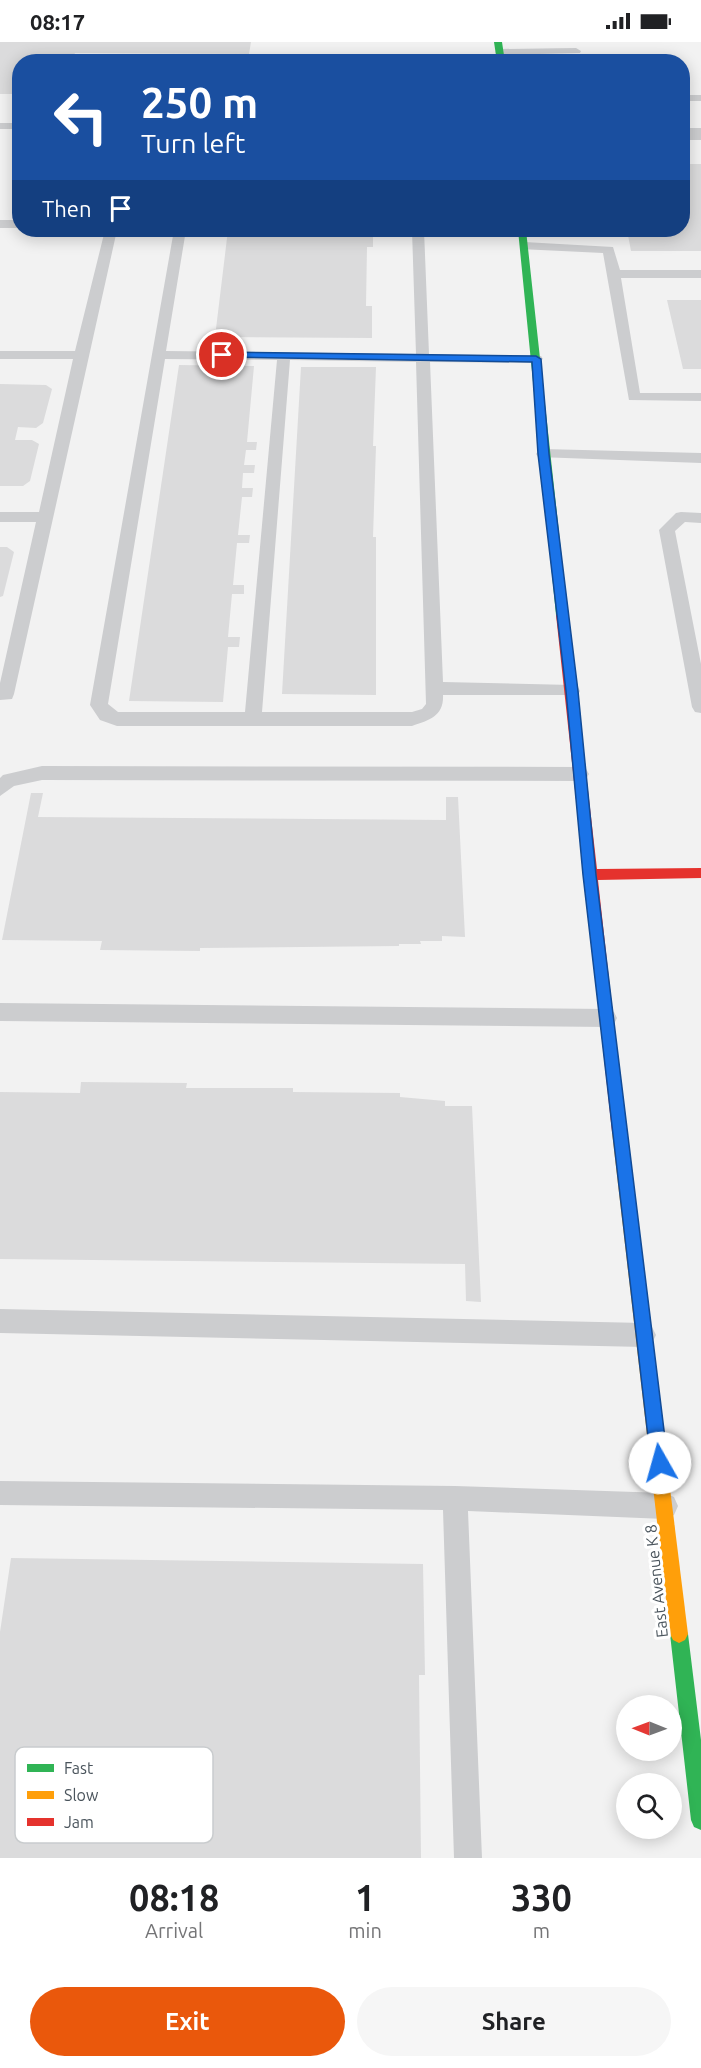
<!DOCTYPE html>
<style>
body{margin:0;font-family:Ubuntu,sans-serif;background:#f6f6f6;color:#202124;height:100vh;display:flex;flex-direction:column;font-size:22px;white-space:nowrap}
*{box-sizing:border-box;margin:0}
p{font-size:20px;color:#757577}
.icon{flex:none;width:33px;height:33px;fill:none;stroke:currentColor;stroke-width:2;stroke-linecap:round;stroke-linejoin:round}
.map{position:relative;height:1816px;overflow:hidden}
.details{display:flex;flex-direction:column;background:#fff;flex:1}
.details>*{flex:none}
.top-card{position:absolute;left:12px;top:12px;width:678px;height:183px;border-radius:24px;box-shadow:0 3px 15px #0003;background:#1a4fa0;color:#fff;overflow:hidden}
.needle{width:39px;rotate:271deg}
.tools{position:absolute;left:616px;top:1653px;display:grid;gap:12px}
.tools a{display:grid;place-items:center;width:66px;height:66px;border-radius:50%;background:#fff;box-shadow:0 3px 15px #0003;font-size:30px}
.pin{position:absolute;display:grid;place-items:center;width:51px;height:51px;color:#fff;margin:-26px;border:3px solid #fff;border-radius:50%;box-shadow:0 2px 6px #0007}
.me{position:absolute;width:66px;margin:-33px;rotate:353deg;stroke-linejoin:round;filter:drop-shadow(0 0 4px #0008)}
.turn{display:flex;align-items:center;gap:21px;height:126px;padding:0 30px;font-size:27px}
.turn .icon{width:78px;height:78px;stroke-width:2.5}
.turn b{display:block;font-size:42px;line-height:51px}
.then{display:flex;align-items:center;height:57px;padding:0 30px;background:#0003;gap:12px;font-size:22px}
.eta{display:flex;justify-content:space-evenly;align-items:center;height:102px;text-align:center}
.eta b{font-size:36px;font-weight:600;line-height:42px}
.button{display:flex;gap:12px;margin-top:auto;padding:12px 30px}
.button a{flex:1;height:69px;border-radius:36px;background:#ea580c;color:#fff;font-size:24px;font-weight:600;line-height:69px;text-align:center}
.button a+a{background:#f6f6f6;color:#202124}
.status{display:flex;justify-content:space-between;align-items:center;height:42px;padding:0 30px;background:#fff;direction:ltr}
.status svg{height:16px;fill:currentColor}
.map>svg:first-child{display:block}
.building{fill:#dbdbdc}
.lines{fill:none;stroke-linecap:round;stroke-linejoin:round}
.lane{fill:#cccdcf;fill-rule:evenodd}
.street{fill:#cccdcf;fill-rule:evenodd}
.fast{fill:#30b455;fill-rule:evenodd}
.slow{fill:#ff9f0a;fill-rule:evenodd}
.jam{fill:#e5322d;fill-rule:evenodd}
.route{fill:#1a73e8;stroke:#114b97;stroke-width:1.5}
.labels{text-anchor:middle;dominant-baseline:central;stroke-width:6;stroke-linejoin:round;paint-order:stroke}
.street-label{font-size:16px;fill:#4a545c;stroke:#fff}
.key{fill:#fff;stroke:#c9ccce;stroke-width:1.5}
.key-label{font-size:16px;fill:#4a545c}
</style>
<div class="status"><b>08:17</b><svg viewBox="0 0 49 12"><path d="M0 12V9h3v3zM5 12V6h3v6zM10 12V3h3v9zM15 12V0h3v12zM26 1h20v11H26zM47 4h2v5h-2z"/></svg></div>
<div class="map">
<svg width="701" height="1816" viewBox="0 0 701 1816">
<rect width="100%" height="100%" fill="#f2f2f2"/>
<path class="building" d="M 0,0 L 251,0 L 249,12 L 75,11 L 72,20 L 20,20 L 20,52 L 0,52 Z
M 682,122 L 701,122 L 701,209 L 631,209 L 627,188 L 682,188 Z
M 228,188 L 373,188 L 373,205 L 367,205 L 366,264 L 372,264 L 372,296 L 215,295 Z
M 667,258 L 701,258 L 701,327 L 683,327 Z
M 179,323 L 254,324 L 247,400 L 257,400 L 256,408 L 246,408 L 244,423 L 255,423 L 254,431 L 243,431 L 242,446 L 253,446 L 252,455 L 242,455 L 238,493 L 250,493 L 249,501 L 237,501 L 233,543 L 244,543 L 244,552 L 232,552 L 228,595 L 240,595 L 239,605 L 228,605 L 223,660 L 129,659 Z
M 301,325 L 376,325 L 373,404 L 376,404 L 373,495 L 376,495 L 376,653 L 282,652 Z
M 0,342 L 46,343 L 52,347 L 43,381 L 36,386 L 18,385 L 15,398 L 32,398 L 39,402 L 30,439 L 23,444 L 0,444 Z
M 0,505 L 7,505 L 14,510 L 3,554 L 0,555 Z
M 31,751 L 43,751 L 38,775 L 446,778 L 446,755 L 458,755 L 465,895 L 442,894 L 442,899 L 420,899 L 421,902 L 399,902 L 399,904 L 200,906 L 200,909 L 100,908 L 102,899 L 2,898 Z
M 81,1040 L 187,1041 L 186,1046 L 293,1046 L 293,1050 L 400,1051 L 400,1055 L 445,1059 L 445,1064 L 472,1064 L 481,1260 L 466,1259 L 465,1222 L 0,1217 L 0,1050 L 80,1051 Z
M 11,1516 L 423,1522 L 425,1633 L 419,1633 L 421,1816 L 0,1816 L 0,1590 Z"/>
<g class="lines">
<path class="lane" d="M 576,6 L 581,9 L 580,11 L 500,13 L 495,10 L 500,7 Z
M 682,53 L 701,53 L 701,59 L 682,59 Z
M 0,81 L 20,81 L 20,87 L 0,87 Z
M 0,178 L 20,178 L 20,186 L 0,186 Z
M 105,188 L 117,188 L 14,652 L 12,657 L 0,658 L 0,641 L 36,480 L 0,480 L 0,470 L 39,470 L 73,317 L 0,317 L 0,309 L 75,309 Z
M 174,188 L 186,188 L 166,309 L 416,312 L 412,188 L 424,188 L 429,312 L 541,314 L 543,317 L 536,321 L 430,320 L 443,640 L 572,643 L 578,645 L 580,649 L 578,653 L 443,653 C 444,674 430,678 412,684 L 117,684 L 100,678 L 90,663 ZM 165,317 L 277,318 L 245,670 L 118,670 L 108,662 ZM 290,318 L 416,320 L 426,662 L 422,667 L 412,670 L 262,670 Z
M 524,200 L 613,205 L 620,228 L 701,228 L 701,236 L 621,236 L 640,351 L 701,351 L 701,359 L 629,358 L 603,211 L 520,207 L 520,201 Z
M 543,407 L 701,411 L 701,421 L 538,415 L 536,412 L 538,409 Z
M 681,470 L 701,471 L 701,481 L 685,480 L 675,489 L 701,622 L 701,671 L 695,670 L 692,665 L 659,488 L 676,471 Z
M 42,724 L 580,725 L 586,727 L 589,732 L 586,737 L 580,739 L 42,738 L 14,744 L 0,754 L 0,736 L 3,733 Z
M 0,961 L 607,967 L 614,970 L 617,976 L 614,982 L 607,985 L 0,979 Z
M 0,1267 L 644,1281 L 652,1285 L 656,1293 L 652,1301 L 644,1305 L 0,1291 Z
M 0,1439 L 455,1444 L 665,1451 L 674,1455 L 678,1464 L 674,1473 L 665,1477 L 468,1469 L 482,1816 L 454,1816 L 443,1468 L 0,1463 Z"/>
<path class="street" d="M 682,86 L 701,86 L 701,98 L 682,98 Z"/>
<path class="fast" d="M 494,0 L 502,0 L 505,20 L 497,20 Z
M 518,188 L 526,188 L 568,573 L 562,577 L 556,573 Z
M 679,1583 L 685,1586 L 688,1592 L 701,1698 L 701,1788 L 694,1785 L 691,1778 L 670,1592 L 673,1586 Z"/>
<path class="slow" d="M 619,1083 L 624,1085 L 626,1090 L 688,1592 L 685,1598 L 679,1601 L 673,1598 L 670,1592 L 612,1090 L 614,1085 Z"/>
<path class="jam" d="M 562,569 L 568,573 L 597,827 L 701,826 L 701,836 L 598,838 L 626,1090 L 624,1095 L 619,1097 L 614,1095 L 612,1090 L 556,573 Z"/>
</g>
<path class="route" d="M 222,310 L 536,314 L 541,317 L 549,412 L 578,649 L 596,833 L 668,1421 L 666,1427 L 660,1430 L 654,1427 L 651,1421 L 583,833 L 566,649 L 538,412 L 532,320 L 218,315 L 218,311 Z"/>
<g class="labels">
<g class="street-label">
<text transform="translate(656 1539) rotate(-96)">East Avenue K 8</text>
</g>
</g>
<rect x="15" y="1705" width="198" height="96" rx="9" class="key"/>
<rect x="27" y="1722" width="27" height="8" fill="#30b455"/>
<rect x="27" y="1749" width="27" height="8" fill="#ff9f0a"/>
<rect x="27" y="1776" width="27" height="8" fill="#e5322d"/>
<g class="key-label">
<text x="64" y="1732">Fast</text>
<text x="64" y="1759">Slow</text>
<text x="64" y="1786">Jam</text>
</g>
</svg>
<div class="tools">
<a><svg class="needle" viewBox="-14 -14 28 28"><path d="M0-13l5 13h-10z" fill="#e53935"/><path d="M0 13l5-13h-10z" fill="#757577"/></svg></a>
<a><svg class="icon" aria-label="search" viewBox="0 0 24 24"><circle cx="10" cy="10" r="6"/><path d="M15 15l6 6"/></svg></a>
</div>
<div class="pin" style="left:222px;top:313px;background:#d93025"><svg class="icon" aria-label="arrive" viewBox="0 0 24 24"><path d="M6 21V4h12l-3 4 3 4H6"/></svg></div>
<svg class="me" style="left:660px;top:1421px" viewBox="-20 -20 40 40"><circle r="19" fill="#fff"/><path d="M0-13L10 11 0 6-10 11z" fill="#1a73e8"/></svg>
<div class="top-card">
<div class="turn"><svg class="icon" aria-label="left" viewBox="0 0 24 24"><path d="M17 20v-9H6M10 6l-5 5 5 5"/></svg><div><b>250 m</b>Turn left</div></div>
<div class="then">Then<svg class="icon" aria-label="arrive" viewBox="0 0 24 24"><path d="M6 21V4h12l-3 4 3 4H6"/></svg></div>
</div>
</div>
<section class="details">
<div class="eta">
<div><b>08:18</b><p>Arrival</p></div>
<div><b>1</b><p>min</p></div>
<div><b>330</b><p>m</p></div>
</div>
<div class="button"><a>Exit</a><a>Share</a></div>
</section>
